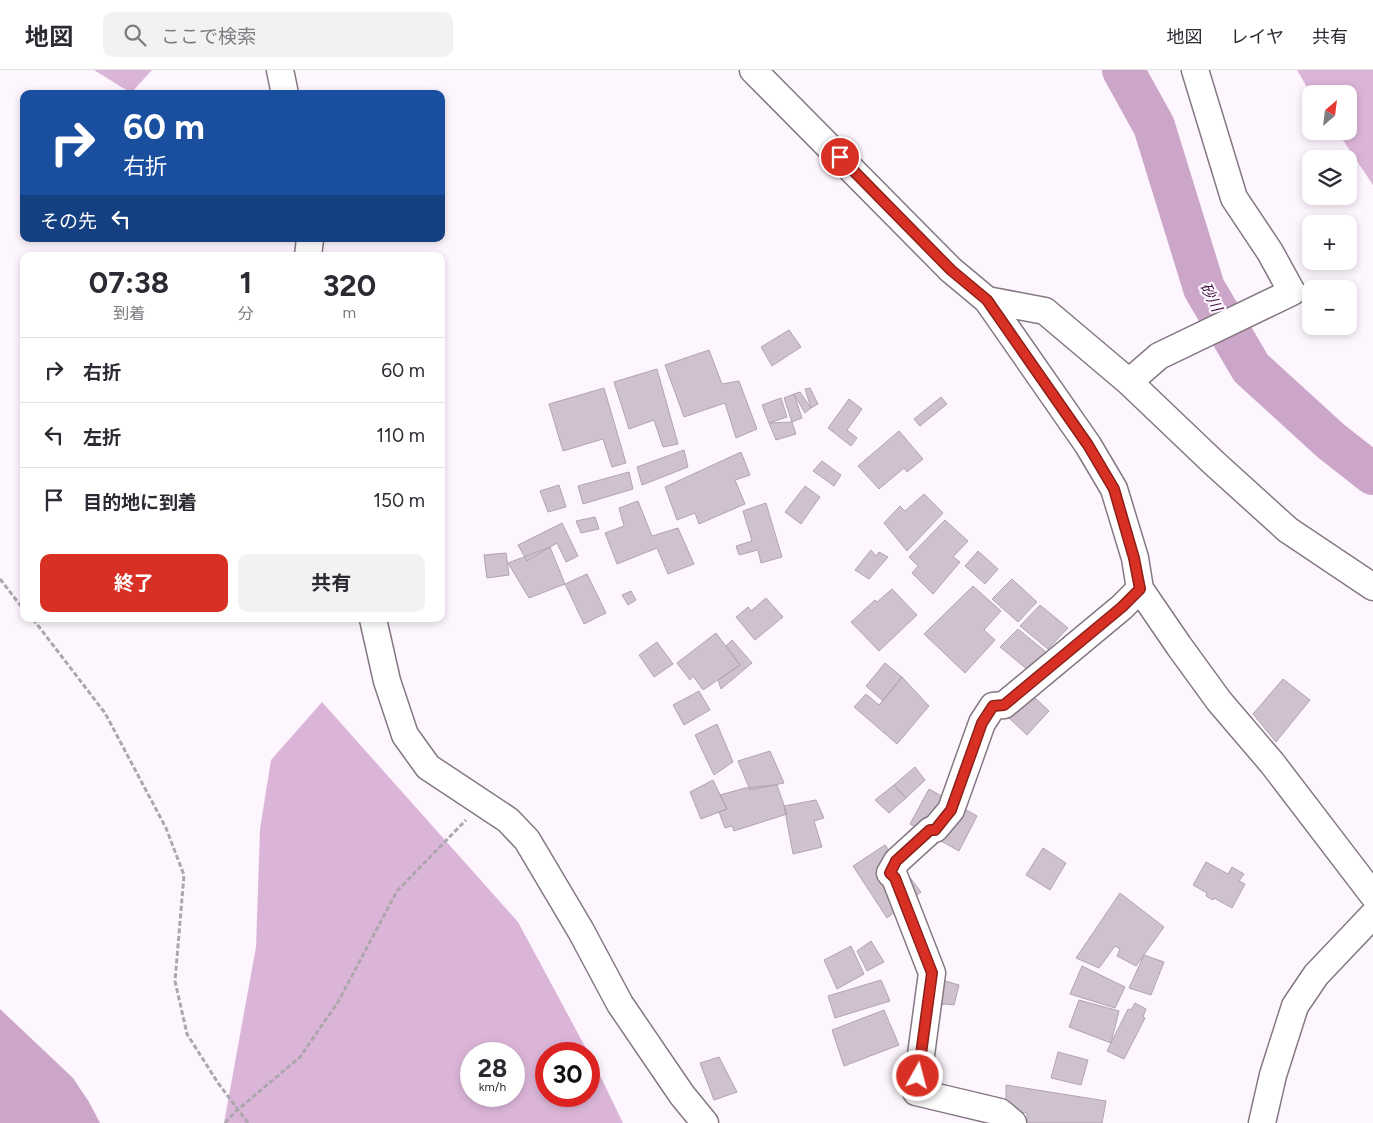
<!DOCTYPE html>
<html lang="ja">
<meta charset="utf-8">
<style>
body{margin:0;font-family:Figtree,"Noto Sans JP",sans-serif;background:#f2f2f3;color:#2b2b33;height:100vh;display:flex;flex-direction:column;font-size:19px;white-space:nowrap}
*{box-sizing:border-box;margin:0}
p{font-size:16px;color:#7c7c81}
.icon{flex:none;width:28px;height:28px;fill:none;stroke:currentColor;stroke-width:2;stroke-linecap:round;stroke-linejoin:round}
.map{position:relative;flex:1;overflow:hidden}
.side{position:absolute;left:20px;top:182px;width:425px;height:370px;display:flex;flex-direction:column;background:#fff;border-radius:10px;box-shadow:0 2px 8px #0003}
.side>*{flex:none}
.banner{position:absolute;left:20px;top:20px;width:425px;height:152px;border-radius:10px;box-shadow:0 2px 8px #0003;background:#1a4fa0;color:#fff;overflow:hidden}
.needle{width:32px;rotate:28deg}
.controls{position:absolute;left:1302px;top:15px;display:grid;gap:10px}
.controls a{display:grid;place-items:center;width:55px;height:55px;border-radius:10px;background:#fff;box-shadow:0 2px 8px #0003;font-size:25px}
.speed{position:absolute;left:460px;top:972px;display:flex;gap:10px;font-size:25px;font-weight:700;text-align:center}
.speed>*{display:grid;place-content:center;width:65px;height:65px;border-radius:50%;background:#fff;box-shadow:0 2px 8px #0003;line-height:1}
.speed small{font-size:12px;font-weight:400}
.speed .limit{border:8px solid #d22;background:#fff;color:#111}
.pin{position:absolute;display:grid;place-items:center;width:42px;height:42px;color:#fff;margin:-21px;border:2px solid #fff;border-radius:50%;box-shadow:0 1px 5px #0007}
.me{position:absolute;width:55px;margin:-28px;rotate:7deg;stroke-linejoin:round;filter:drop-shadow(0 0 4px #0008)}
.turn{display:flex;align-items:center;gap:18px;height:105px;padding:0 20px;font-size:22px}
.turn .icon{width:65px;height:65px;stroke-width:2.5}
.turn b{display:block;font-size:35px;line-height:42px}
.then{display:flex;align-items:center;height:48px;padding:0 20px;background:#0003;gap:10px;font-size:19px}
.eta{display:flex;justify-content:space-evenly;align-items:center;height:85px;text-align:center}
.eta b{font-size:30px;font-weight:700;line-height:35px}
.button{display:flex;gap:10px;margin-top:auto;padding:10px 20px}
.button a{flex:1;height:58px;border-radius:10px;background:#d93025;color:#fff;font-size:20px;font-weight:700;line-height:58px;text-align:center}
.button a+a{background:#f2f2f3;color:#2b2b33}
ul{padding:0;list-style:none}
li{display:flex;align-items:center;gap:15px;height:65px;padding:0 20px;border-top:1px solid #e1e1e2}
li div{flex:1}
li b{display:block;font-size:19px}
li em{font-style:normal}
header{display:flex;align-items:center;gap:30px;box-sizing:border-box;height:70px;padding:0 25px;background:#fff;border-bottom:1px solid #e1e1e2}
header strong{font-size:24px}
nav{display:flex;gap:28px;margin-inline-start:auto;font-size:18px}
.search{width:350px;height:45px;background:#f2f2f3;display:flex;align-items:center;gap:12px;box-sizing:border-box;padding:0 18px;border-radius:10px;color:#7c7c81;font-size:19px}
.map>svg:first-child{display:block}
.forest{fill:#dbb5d8;fill-rule:evenodd}
.water{fill:#cba6c8}
.lines{fill:none;stroke-linecap:round;stroke-linejoin:round}
.river{stroke:#cba6c8;stroke-width:42}
.building{fill:#cfc2ce;stroke:#b1a4b0}
.minor-casing{stroke:#847883;stroke-width:29}
.path{stroke:#ada7ad;stroke-width:3;stroke-dasharray:5 2.5;stroke-linecap:butt}
.minor{stroke:#fff;stroke-width:26}
.route-casing{stroke:#8d1f18;stroke-width:12}
.route{stroke:#d93025;stroke-width:9}
.labels{text-anchor:middle;dominant-baseline:central;stroke-width:4.5;stroke-linejoin:round;paint-order:stroke}
.water-label{font-size:15px;font-style:italic;fill:#451845;stroke:#fef6fe}
</style>
<header>
<strong>地図</strong>
<div class="search"><svg class="icon" aria-label="search" viewBox="0 0 24 24"><circle cx="10" cy="10" r="6"/><path d="M15 15l6 6"/></svg>ここで検索</div>
<nav><a>地図</a><a>レイヤ</a><a>共有</a></nav>
</header>
<div class="map">
<svg width="1373" height="1053" viewBox="0 0 1373 1053">
<rect width="100%" height="100%" fill="#fef6fe"/>
<path class="forest" d="M 94,0 L 152,0 L 131,23 Z
M 1297,0 L 1373,0 L 1373,115 L 1337,61 L 1349,61 L 1349,24 L 1311,24 Z
M 322,632 L 518,852 L 595,995 L 623,1053 L 224,1053 L 256,877 L 260,759 L 271,690 ZM 471,984 L 514,984 L 514,1026 L 471,1026 ZM 546,984 L 589,984 L 589,1026 L 546,1026 Z"/>
<path class="water" d="M 0,939 L 73,1008 L 89,1032 L 100,1053 L 0,1053 Z"/>
<g class="lines">
<path class="river" d="M 1123,0 L 1154,56 L 1204,218 L 1251,298 L 1331,371 L 1373,404"/>
</g>
<path class="building" d="M 789,260 L 801,277 L 772,296 L 761,277 Z
M 709,280 L 722,314 L 739,311 L 757,359 L 736,368 L 725,333 L 684,347 L 665,295 Z
M 657,299 L 678,374 L 663,377 L 654,350 L 629,359 L 614,312 Z
M 604,318 L 626,393 L 612,397 L 603,369 L 563,381 L 549,334 Z
M 810,318 L 818,334 L 811,338 L 805,319 Z
M 800,322 L 811,338 L 805,343 L 794,324 Z
M 794,324 L 802,348 L 792,352 L 784,328 Z
M 941,327 L 947,334 L 920,356 L 914,349 Z
M 781,328 L 787,347 L 769,353 L 762,335 Z
M 849,329 L 862,339 L 847,360 L 857,368 L 851,376 L 828,358 Z
M 792,352 L 796,364 L 776,370 L 769,353 Z
M 899,361 L 923,389 L 907,402 L 904,398 L 879,419 L 858,396 Z
M 684,380 L 688,397 L 642,415 L 637,397 Z
M 741,382 L 750,405 L 735,410 L 745,434 L 699,454 L 695,443 L 677,450 L 665,417 Z
M 822,391 L 841,405 L 834,416 L 813,401 Z
M 629,402 L 633,419 L 583,434 L 578,416 Z
M 559,415 L 566,437 L 548,442 L 540,421 Z
M 805,416 L 820,427 L 801,454 L 785,442 Z
M 924,424 L 943,443 L 907,481 L 884,453 L 900,436 L 905,441 Z
M 638,431 L 652,466 L 678,458 L 694,494 L 668,504 L 657,478 L 617,494 L 605,463 L 624,456 L 619,438 Z
M 766,433 L 782,487 L 761,493 L 758,480 L 739,485 L 736,476 L 752,471 L 743,441 Z
M 595,447 L 599,459 L 581,463 L 576,451 Z
M 945,450 L 968,471 L 953,487 L 960,492 L 933,524 L 912,503 L 918,496 L 909,487 Z
M 562,453 L 578,486 L 566,492 L 557,473 L 527,491 L 518,475 Z
M 550,477 L 565,514 L 529,528 L 508,493 Z
M 871,480 L 876,486 L 879,482 L 888,487 L 869,509 L 855,500 Z
M 978,481 L 998,499 L 985,514 L 965,496 Z
M 506,483 L 509,505 L 487,508 L 484,485 Z
M 587,504 L 606,543 L 584,554 L 565,514 Z
M 1012,509 L 1037,532 L 1018,552 L 992,529 Z
M 973,516 L 1001,541 L 984,560 L 995,570 L 965,603 L 924,564 Z
M 892,519 L 917,545 L 879,581 L 851,552 L 875,530 L 877,532 Z
M 631,521 L 636,530 L 628,535 L 622,525 Z
M 766,528 L 783,547 L 755,570 L 736,547 L 748,537 L 751,541 Z
M 1040,535 L 1068,558 L 1048,579 L 1020,556 Z
M 1018,559 L 1046,582 L 1028,600 L 1000,577 Z
M 716,563 L 740,595 L 703,620 L 693,606 L 690,610 L 677,593 Z
M 732,570 L 752,593 L 721,619 L 718,610 L 740,595 L 726,576 Z
M 657,572 L 673,594 L 654,607 L 639,585 Z
M 885,593 L 902,607 L 883,631 L 866,616 Z
M 902,607 L 929,636 L 897,674 L 854,637 L 866,624 L 879,635 Z
M 1283,609 L 1310,630 L 1276,672 L 1253,644 Z
M 699,621 L 710,640 L 684,655 L 673,635 Z
M 1032,625 L 1049,641 L 1027,665 L 1009,648 Z
M 717,654 L 733,692 L 714,705 L 695,665 Z
M 770,681 L 784,713 L 750,720 L 738,691 Z
M 915,697 L 925,710 L 906,728 L 894,715 Z
M 713,710 L 727,739 L 701,749 L 690,722 Z
M 777,715 L 787,744 L 734,761 L 732,756 L 725,758 L 719,742 L 727,739 L 720,725 L 745,718 Z
M 894,715 L 906,728 L 889,743 L 875,730 Z
M 929,719 L 977,746 L 959,781 L 910,754 Z
M 816,730 L 824,748 L 814,751 L 822,777 L 793,784 L 784,736 Z
M 885,775 L 921,822 L 887,848 L 853,796 Z
M 1043,778 L 1066,793 L 1050,820 L 1026,805 Z
M 1206,792 L 1228,804 L 1232,797 L 1244,804 L 1239,811 L 1245,814 L 1232,838 L 1214,828 L 1213,830 L 1206,826 L 1207,823 L 1193,815 Z
M 1120,823 L 1164,857 L 1136,896 L 1117,886 L 1120,879 L 1115,876 L 1099,898 L 1076,888 Z
M 871,871 L 884,892 L 867,901 L 857,881 Z
M 851,876 L 864,904 L 837,919 L 824,890 Z
M 1144,885 L 1164,892 L 1151,925 L 1129,918 Z
M 1082,896 L 1125,917 L 1115,938 L 1070,924 Z
M 939,909 L 959,915 L 954,935 L 945,934 L 927,940 Z
M 881,910 L 890,931 L 835,948 L 828,926 Z
M 1079,930 L 1119,941 L 1111,973 L 1069,957 Z
M 1135,933 L 1146,939 L 1143,947 L 1145,948 L 1124,989 L 1107,981 L 1128,939 L 1131,940 Z
M 884,940 L 899,975 L 844,996 L 832,960 Z
M 1058,982 L 1088,990 L 1081,1015 L 1051,1008 Z
M 719,987 L 737,1022 L 714,1030 L 700,993 Z
M 1006,1015 L 1106,1031 L 1102,1053 L 1027,1053 L 1027,1043 L 1006,1040 Z"/>
<g class="lines">
<g class="minor-casing">
<path id="minor" d="M 280,0 L 285,24
M 753,0 L 951,200 L 987,230 L 1088,375 L 1114,419 L 1135,488 L 1140,519 L 1179,576 L 1219,631 L 1272,693 L 1373,825
M 308,186 L 310,169
M 987,230 L 1045,241 L 1129,312 L 1214,393 L 1288,460 L 1373,517
M 1129,312 L 1159,286 L 1292,222 L 1270,182 L 1234,128 L 1195,0
M 373,549 L 387,611 L 405,665 L 428,697 L 508,750 L 527,770 L 581,861 L 620,934 L 682,1025 L 705,1053
M 1013,1053 L 1000,1042 L 916,1022 L 932,903 L 895,808 L 890,803 L 897,791 L 931,760 L 935,759 L 951,740 L 982,653 L 993,636 L 1004,635 L 1122,537 L 1140,519
M 1262,1053 L 1273,1005 L 1295,936 L 1316,905 L 1373,845"/>
</g>
<path class="path" d="M 0,509 L 24,540
M 33,549 L 105,643 L 166,758 L 184,805 L 175,911 L 187,964 L 218,1013 L 248,1053
M 225,1053 L 235,1042 L 300,987 L 338,932 L 397,821 L 466,750"/>
<use href="#minor" class="minor"/>
</g>
<g class="lines">
<g class="route-casing">
<path id="route" d="M 840,87 L 951,200 L 987,230 L 1088,375 L 1114,419 L 1134,488 L 1140,519 L 1122,537 L 1004,635 L 993,636 L 982,653 L 951,740 L 935,760 L 930,760 L 896,791 L 890,803 L 895,808 L 932,903 L 918,1006"/>
</g>
<use href="#route" class="route"/>
</g>
<g class="labels">
<g class="water-label">
<text transform="translate(1211 227) rotate(63)">砂川</text>
</g>
</g>
</svg>
<div class="controls">
<a><svg class="needle" viewBox="-14 -14 28 28"><path d="M0-13l5 13h-10z" fill="#e53935"/><path d="M0 13l5-13h-10z" fill="#7c7c81"/></svg></a>
<a><svg class="icon" aria-label="layers" viewBox="0 0 24 24"><path d="M12 4l9 5-9 5-9-5zM3 14l9 5 9-5"/></svg></a>
<a>+</a>
<a>−</a>
</div>
<div class="speed"><div>28<small>km/h</small></div><div class="limit">30</div></div>
<div class="pin" style="left:840px;top:87px;background:#d93025"><svg class="icon" aria-label="arrive" viewBox="0 0 24 24"><path d="M6 21V4h12l-3 4 3 4H6"/></svg></div>
<svg class="me" style="left:918px;top:1006px" viewBox="-20 -20 40 40"><circle r="17" fill="#d93025" stroke="#fff" stroke-width="3"/><path d="M0-11L8 9 0 5-8 9z" fill="#fff"/></svg>
<div class="banner">
<div class="turn"><svg class="icon" aria-label="right" viewBox="0 0 24 24"><path d="M7 20v-9h11M14 6l5 5-5 5"/></svg><div><b>60 m</b>右折</div></div>
<div class="then">その先<svg class="icon" aria-label="left" viewBox="0 0 24 24"><path d="M17 20v-9H6M10 6l-5 5 5 5"/></svg></div>
</div>
<section class="side">
<div class="eta">
<div><b>07:38</b><p>到着</p></div>
<div><b>1</b><p>分</p></div>
<div><b>320</b><p>m</p></div>
</div>
<ul>
<li><svg class="icon" aria-label="right" viewBox="0 0 24 24"><path d="M7 20v-9h11M14 6l5 5-5 5"/></svg><div><b>右折</b></div><em>60 m</em></li>
<li><svg class="icon" aria-label="left" viewBox="0 0 24 24"><path d="M17 20v-9H6M10 6l-5 5 5 5"/></svg><div><b>左折</b></div><em>110 m</em></li>
<li><svg class="icon" aria-label="arrive" viewBox="0 0 24 24"><path d="M6 21V4h12l-3 4 3 4H6"/></svg><div><b>目的地に到着</b></div><em>150 m</em></li>
</ul>
<div class="button"><a>終了</a><a>共有</a></div>
</section>
</div>
